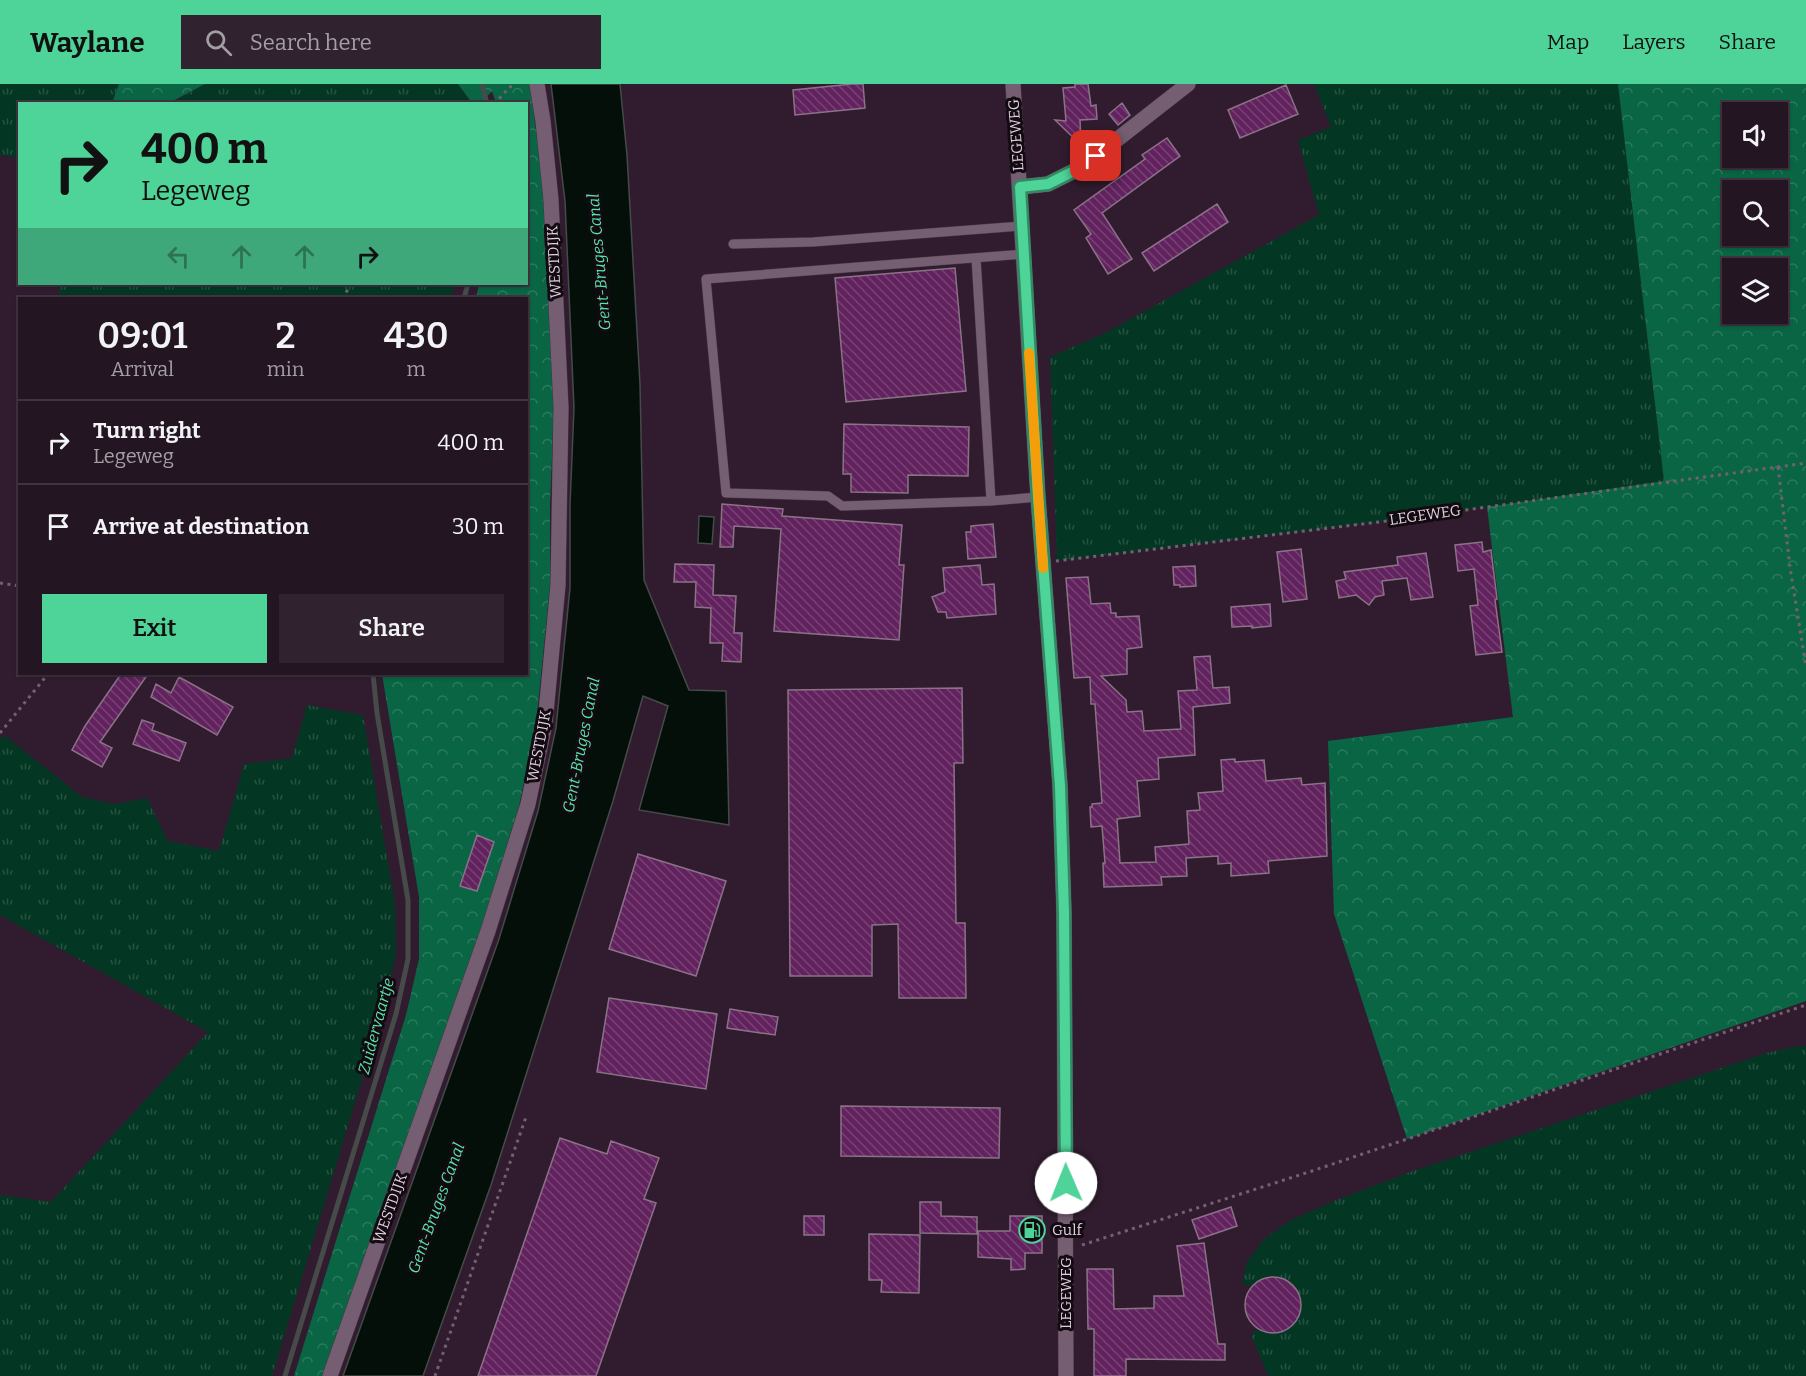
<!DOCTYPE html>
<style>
body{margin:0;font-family:Bitter,serif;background:#30222f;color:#f1f3f6;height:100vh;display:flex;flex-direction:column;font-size:22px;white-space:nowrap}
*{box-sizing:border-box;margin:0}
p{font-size:20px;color:#a39fa5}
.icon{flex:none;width:33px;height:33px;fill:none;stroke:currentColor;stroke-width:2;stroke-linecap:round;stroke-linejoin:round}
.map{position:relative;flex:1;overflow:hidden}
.side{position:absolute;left:18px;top:213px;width:510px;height:378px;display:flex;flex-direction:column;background:#241522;border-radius:0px;box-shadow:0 2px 4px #0004,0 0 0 2px #413440}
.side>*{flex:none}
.hud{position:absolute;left:18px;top:18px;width:510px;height:183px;border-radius:0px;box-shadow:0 2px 4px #0004,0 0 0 2px #413440;background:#4ed399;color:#111;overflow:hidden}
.tools{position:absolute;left:1722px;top:18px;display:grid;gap:12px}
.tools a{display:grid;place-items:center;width:66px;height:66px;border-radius:0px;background:#241522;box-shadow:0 2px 4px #0004,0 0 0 2px #413440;font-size:30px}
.pin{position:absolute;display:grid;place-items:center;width:51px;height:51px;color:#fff;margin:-26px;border-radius:12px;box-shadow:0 3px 9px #0006}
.me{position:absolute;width:66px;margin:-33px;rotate:359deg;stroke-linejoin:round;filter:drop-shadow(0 0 4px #0008)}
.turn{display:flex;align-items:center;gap:21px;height:126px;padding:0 24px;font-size:27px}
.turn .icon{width:78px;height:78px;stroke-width:2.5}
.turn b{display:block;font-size:42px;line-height:51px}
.lanes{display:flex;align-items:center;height:57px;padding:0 24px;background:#0003;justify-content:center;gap:30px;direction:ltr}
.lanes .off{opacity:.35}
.eta{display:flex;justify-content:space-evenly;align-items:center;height:102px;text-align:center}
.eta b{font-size:36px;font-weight:600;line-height:42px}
.primary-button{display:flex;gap:12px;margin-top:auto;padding:12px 24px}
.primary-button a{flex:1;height:69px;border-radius:0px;background:#4ed399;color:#111;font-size:24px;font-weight:600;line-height:69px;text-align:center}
.primary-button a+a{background:#30222f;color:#f1f3f6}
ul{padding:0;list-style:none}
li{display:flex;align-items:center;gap:18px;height:84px;padding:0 24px;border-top:2px solid #413440}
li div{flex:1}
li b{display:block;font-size:22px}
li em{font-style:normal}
header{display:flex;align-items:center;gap:36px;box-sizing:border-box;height:84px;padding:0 30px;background:#4ed399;color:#111}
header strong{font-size:28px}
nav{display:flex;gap:33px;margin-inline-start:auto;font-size:21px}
.search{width:420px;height:54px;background:#30222f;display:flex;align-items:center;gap:15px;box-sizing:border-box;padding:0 21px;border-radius:0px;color:#a39fa5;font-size:22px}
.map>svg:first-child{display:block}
.grass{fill:url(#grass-tufts)}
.forest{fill:url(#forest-crowns);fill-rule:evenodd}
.water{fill:#040f09;stroke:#464a49;stroke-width:1.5}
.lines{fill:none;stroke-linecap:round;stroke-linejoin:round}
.stream{stroke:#464a49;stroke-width:5}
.building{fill:url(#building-back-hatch);stroke:#8b7288;stroke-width:1.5}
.service-casing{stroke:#473746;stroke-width:10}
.minor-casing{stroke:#473746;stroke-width:16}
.path{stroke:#736171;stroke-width:3;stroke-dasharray:3 4.5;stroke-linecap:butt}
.service{stroke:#755d72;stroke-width:9}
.minor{stroke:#755d72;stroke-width:15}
.route-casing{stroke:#338963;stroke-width:15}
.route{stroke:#4ed399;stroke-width:10}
.slow{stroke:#f59e0b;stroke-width:10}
.labels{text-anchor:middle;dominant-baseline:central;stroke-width:6;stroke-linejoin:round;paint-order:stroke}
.street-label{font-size:15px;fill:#dfd2de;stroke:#130a12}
.poi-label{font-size:15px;fill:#dfd2de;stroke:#130a12;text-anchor:start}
.water-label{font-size:16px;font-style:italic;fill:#58e4a7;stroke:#130a12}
</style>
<header>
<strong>Waylane</strong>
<div class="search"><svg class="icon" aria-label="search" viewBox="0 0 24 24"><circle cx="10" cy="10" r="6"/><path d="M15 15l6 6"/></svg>Search here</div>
<nav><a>Map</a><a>Layers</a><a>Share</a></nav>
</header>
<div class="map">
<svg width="1806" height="1292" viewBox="0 0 1806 1292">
<defs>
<pattern id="grass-tufts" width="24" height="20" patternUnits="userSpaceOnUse" patternTransform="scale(1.5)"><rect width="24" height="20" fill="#033723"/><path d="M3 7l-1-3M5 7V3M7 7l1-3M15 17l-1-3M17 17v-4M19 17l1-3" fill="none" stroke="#275342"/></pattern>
<pattern id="forest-crowns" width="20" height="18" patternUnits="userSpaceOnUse" patternTransform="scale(1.5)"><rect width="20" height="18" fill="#096543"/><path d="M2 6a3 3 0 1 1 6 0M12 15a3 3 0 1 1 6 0" fill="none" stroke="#2c7a5e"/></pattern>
<pattern id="building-back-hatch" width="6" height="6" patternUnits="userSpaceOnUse" patternTransform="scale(1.5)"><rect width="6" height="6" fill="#61225e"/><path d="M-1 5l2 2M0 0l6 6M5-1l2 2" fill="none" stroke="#774175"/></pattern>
</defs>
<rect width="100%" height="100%" fill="#301c2e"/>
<path class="grass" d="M 0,0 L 119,0 L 112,19 L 20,20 L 19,74 L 0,71 Z
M 205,0 L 458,0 L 472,19 L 169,20 Z
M 1314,0 L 1618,0 L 1664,398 L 1379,438 L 1057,477 L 1050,273 L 1107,248 L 1319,131 L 1298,56 L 1331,43 Z
M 61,200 L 454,200 L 451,214 L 57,214 Z
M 307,621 L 363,631 L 395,820 L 396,870 L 383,926 L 272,1292 L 0,1292 L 0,1111 L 51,1118 L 208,948 L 0,831 L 0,656 L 4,651 L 82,713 L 114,720 L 147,714 L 168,757 L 219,767 L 244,680 L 292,674 Z
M 1798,962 L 1806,962 L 1806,1292 L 1268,1292 L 1251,1251 L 1257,1245 C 1262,1247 1266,1249 1271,1249 C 1309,1254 1312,1186 1266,1193 C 1261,1194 1255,1199 1251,1202 L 1242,1200 L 1247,1178 L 1264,1155 L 1293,1135 L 1334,1117 L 1410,1088 L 1766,969 Z"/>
<path class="forest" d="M 119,0 L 205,0 L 169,19 L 112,19 Z
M 458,0 L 530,0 L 545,118 L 554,325 L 550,420 L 550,502 L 536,641 L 519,722 L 480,849 L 322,1292 L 294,1292 L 406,931 L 419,875 L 419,813 L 382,590 L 526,590 L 526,214 L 476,214 L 479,200 L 526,200 L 526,20 L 496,19 L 492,7 L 481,19 L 472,19 Z
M 1618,0 L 1806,0 L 1806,917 L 1407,1055 L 1334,830 L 1328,657 L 1513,633 L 1487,423 L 1664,397 ZM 1732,28 L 1778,28 L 1778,74 L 1732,74 ZM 1778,106 L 1778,152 L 1732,152 L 1732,106 ZM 1732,184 L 1778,184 L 1778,230 L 1732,230 Z"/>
<path class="water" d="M 551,0 L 620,0 L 627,71 L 640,300 L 644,496 L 689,606 L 726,607 L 729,741 L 639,726 L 668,622 L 643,612 L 613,717 L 491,1101 L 423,1292 L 343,1292 L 499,855 L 538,727 L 556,644 L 570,504 L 570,421 L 574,324 L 565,117 Z
M 699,432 L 714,433 L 712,460 L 698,459 Z"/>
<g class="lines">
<path class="stream" d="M 482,0 L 487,20
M 464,214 L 468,200
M 285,1292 L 396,930 L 408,875 L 408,816 L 377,629 L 373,590"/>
</g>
<path class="building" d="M 852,0 L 863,0 L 865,24 L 795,31 L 793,6 Z
M 1075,0 L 1088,0 L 1091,22 L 1096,21 L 1097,35 L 1080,36 L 1081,61 L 1055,36 L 1066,37 L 1063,4 L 1075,3 Z
M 1286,1 L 1298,30 L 1240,54 L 1228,26 Z
M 1122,19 L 1130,31 L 1118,41 L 1109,30 Z
M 1167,54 L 1180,72 L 1102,129 L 1132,175 L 1108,190 L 1086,154 L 1091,150 L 1074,126 L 1145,75 L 1142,71 Z
M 1217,120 L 1228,138 L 1154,187 L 1142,169 Z
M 955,184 L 966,307 L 846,318 L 835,194 Z
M 844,340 L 969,343 L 968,392 L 908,391 L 908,409 L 851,408 L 851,390 L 843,390 Z
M 722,420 L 783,425 L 782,432 L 902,441 L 899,481 L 904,481 L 899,556 L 774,547 L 781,445 L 734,442 L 733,463 L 720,463 Z
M 993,440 L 996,473 L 968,475 L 966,448 L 971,448 L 971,442 Z
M 1482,458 L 1483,468 L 1491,466 L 1497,515 L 1495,516 L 1502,568 L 1476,571 L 1470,522 L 1478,521 L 1474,485 L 1458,487 L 1455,461 Z
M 1301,465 L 1307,515 L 1283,518 L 1277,468 Z
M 1426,469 L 1433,513 L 1411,516 L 1407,494 L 1382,497 L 1384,511 L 1375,513 L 1369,521 L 1356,511 L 1339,514 L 1336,497 L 1346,495 L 1344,488 L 1398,481 L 1397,473 Z
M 675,480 L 714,481 L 713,511 L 736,512 L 734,549 L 742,549 L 741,578 L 722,577 L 723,559 L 710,559 L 711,524 L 695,523 L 696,498 L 674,498 Z
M 980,481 L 982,501 L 994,500 L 996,530 L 947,534 L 946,528 L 938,528 L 932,513 L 945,508 L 943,484 Z
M 1195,482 L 1196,502 L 1180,503 L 1180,501 L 1174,501 L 1173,483 Z
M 1088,493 L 1091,520 L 1110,519 L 1111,529 L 1116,529 L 1116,533 L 1139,532 L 1142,563 L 1127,565 L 1127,590 L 1101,592 L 1126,616 L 1127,628 L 1142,627 L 1144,647 L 1181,645 L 1178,607 L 1197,606 L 1194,573 L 1210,572 L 1213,604 L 1229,603 L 1230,619 L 1193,623 L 1195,671 L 1158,674 L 1159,695 L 1137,697 L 1140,732 L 1117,735 L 1120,779 L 1156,778 L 1155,763 L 1189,760 L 1187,727 L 1200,726 L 1198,709 L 1223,707 L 1221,676 L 1235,675 L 1235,678 L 1264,676 L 1266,697 L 1301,694 L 1302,701 L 1325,699 L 1327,772 L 1268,777 L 1269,789 L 1231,792 L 1231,779 L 1218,780 L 1218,772 L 1186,774 L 1187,792 L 1161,793 L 1162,801 L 1104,803 L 1103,779 L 1105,779 L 1102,742 L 1091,743 L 1090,723 L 1092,723 L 1092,720 L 1102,719 L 1095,620 L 1091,620 L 1090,593 L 1074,594 L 1066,494 Z
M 1270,520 L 1271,542 L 1252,544 L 1252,542 L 1232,543 L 1231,523 Z
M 121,590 L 148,590 L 100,658 L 112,664 L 102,683 L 72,666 L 85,642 Z
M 179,593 L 233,623 L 217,651 L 151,613 L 156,600 L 171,609 Z
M 962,604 L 963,679 L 954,679 L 956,839 L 965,839 L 966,914 L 899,914 L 898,840 L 872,841 L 872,892 L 790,892 L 788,606 Z
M 142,636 L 154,640 L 152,646 L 186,659 L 179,677 L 133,660 Z
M 477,751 L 494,758 L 477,807 L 460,802 Z
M 638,770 L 726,797 L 696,892 L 609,865 Z
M 609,914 L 717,930 L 706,1005 L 597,988 Z
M 730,925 L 778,933 L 775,951 L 727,944 Z
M 841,1022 L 1000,1024 L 999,1074 L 841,1072 Z
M 560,1054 L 607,1070 L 611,1057 L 659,1074 L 644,1115 L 656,1119 L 596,1292 L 478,1292 Z
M 920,1118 L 941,1118 L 941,1132 L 977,1133 L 977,1150 L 920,1149 Z
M 1231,1123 L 1237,1142 L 1199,1155 L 1192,1136 Z
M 804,1132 L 824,1132 L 824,1151 L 804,1151 Z
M 1010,1132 L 1042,1132 L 1042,1169 L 1025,1169 L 1025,1185 L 1011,1186 L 1011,1175 L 978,1173 L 978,1147 L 1010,1147 Z
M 869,1150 L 920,1151 L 919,1209 L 881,1208 L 882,1196 L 869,1196 Z
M 1204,1159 L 1218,1260 L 1225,1260 L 1225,1276 L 1126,1275 L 1126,1292 L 1094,1292 L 1094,1245 L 1088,1245 L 1087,1185 L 1113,1185 L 1114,1225 L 1154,1224 L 1154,1212 L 1184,1212 L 1177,1162 Z
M1245 1221a28 28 0 1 1 56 0a28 28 0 1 1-56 0Z"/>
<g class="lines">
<g class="service-casing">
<path id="service" d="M 733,160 L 813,158 L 1021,142
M 1023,170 L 706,195 L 726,409 L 828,412 L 842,422 L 991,417 L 1038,413
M 976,174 L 991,417"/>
</g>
<g class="minor-casing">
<path id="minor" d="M 1013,0 L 1038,413 L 1060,701 L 1064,829 L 1066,1292
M 1020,103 L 1048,100 L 1082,83 L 1188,0
M 330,1292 L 488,847 L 528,720 L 545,639 L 558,501 L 561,323 L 551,116 L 543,37 L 537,0"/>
</g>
<path class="path" d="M 494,20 L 510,3 L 516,0
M 341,214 L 353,200
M 1778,383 L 1790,483 L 1806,583
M 1056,477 L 1379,438 L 1806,379
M 0,499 L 20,502
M 0,649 L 48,590
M 1082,1161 L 1312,1087 L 1806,921
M 435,1292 L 526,1033"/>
<use href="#service" class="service"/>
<use href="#minor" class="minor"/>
</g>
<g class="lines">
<g class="route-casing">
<path id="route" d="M 1066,1099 L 1064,829 L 1060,702 L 1038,413 L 1020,103 L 1048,100 L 1082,83 L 1096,72"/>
</g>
<use href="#route" class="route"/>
<path class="slow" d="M 1029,269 L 1043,484"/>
</g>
<defs>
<g id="fuel-ring" transform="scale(1.35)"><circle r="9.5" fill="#130a12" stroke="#4ed399" stroke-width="1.5"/><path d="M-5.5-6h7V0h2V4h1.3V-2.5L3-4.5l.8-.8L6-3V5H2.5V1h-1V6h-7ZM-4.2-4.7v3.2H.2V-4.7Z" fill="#4ed399"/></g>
</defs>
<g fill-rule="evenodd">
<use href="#fuel-ring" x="1032" y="1146"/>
</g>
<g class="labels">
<g class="street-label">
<text transform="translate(1016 51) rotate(-94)">LEGEWEG</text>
<text transform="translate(554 178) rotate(-93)">WESTDIJK</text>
<text transform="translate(1425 431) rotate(-8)">LEGEWEG</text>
<text transform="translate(539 662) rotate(-79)">WESTDIJK</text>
<text transform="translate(390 1124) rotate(-70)">WESTDIJK</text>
<text transform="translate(1066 1209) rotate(-90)">LEGEWEG</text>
</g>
<g class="poi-label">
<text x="1052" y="1146">Gulf</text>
</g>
<g class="water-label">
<text transform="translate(599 178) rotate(-95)">Gent-Bruges Canal</text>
<text transform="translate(581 661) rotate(-79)">Gent-Bruges Canal</text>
<text transform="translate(376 942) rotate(-75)">Zuidervaartje</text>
<text transform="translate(436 1124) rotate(-70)">Gent-Bruges Canal</text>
</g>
</g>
</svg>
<div class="tools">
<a><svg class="icon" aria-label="sound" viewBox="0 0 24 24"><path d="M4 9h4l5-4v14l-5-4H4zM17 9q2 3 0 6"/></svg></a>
<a><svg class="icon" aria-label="search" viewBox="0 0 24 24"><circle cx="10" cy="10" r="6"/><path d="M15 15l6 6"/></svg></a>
<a><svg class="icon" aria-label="layers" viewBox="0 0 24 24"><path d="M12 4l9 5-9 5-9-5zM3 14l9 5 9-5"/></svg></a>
</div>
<div class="pin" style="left:1096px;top:72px;background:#d93025"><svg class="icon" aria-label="arrive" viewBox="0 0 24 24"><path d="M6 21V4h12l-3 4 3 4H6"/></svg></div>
<svg class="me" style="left:1066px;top:1099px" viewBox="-20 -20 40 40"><circle r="19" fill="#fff"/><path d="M0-13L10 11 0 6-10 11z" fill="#4ed399"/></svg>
<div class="hud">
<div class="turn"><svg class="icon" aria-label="right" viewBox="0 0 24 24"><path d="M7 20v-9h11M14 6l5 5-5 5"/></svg><div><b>400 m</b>Legeweg</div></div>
<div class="lanes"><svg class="icon off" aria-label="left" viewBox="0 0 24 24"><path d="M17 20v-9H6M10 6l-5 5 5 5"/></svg><svg class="icon off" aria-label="ahead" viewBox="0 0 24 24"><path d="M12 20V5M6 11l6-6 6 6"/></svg><svg class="icon off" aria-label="ahead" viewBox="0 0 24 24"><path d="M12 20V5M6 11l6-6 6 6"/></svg><svg class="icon" aria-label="right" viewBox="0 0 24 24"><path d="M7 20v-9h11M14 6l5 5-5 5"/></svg></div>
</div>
<section class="side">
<div class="eta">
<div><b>09:01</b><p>Arrival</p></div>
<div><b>2</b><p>min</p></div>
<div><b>430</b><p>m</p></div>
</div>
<ul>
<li><svg class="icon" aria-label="right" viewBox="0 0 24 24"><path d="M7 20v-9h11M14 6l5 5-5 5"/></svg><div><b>Turn right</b><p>Legeweg</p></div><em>400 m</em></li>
<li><svg class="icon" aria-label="arrive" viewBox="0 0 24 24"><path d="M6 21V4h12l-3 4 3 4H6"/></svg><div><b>Arrive at destination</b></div><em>30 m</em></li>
</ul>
<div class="primary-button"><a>Exit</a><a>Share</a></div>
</section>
</div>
